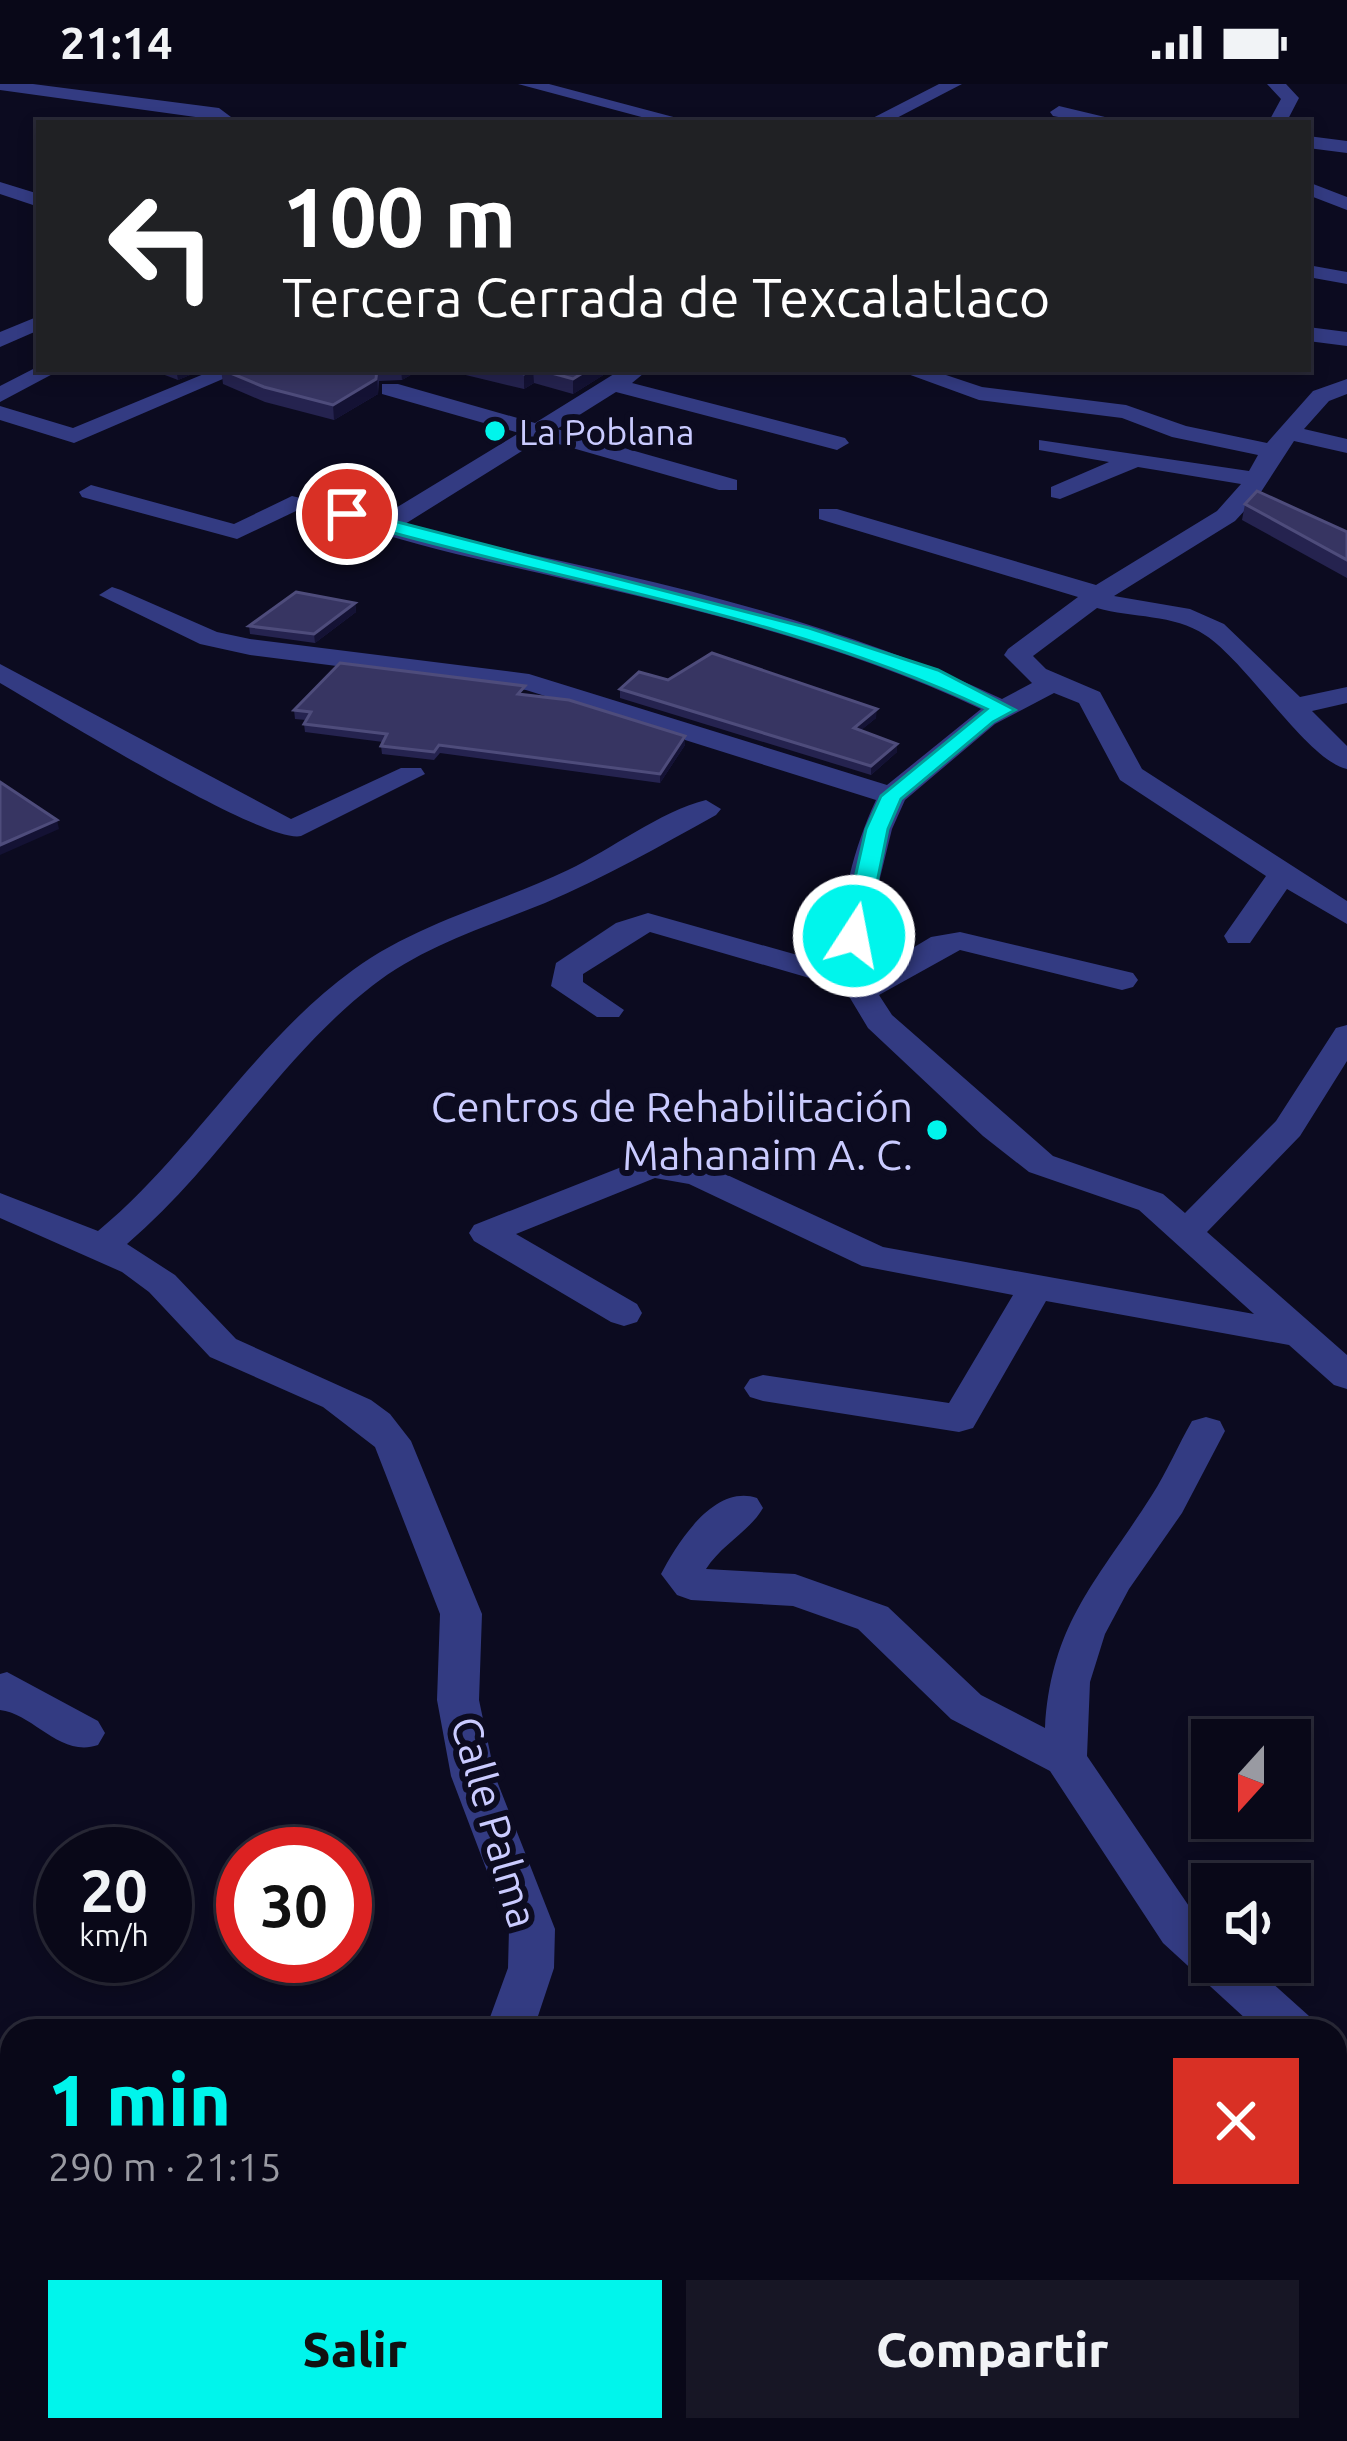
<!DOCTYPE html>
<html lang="es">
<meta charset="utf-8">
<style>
body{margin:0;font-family:Ubuntu,sans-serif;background:#171625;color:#f1f3f6;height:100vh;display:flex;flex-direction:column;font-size:45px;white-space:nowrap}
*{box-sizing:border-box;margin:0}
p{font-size:39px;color:#999aa2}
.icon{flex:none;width:66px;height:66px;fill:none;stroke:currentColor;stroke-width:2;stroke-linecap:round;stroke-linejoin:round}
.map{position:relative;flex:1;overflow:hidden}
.panel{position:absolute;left:0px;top:1935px;width:1347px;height:423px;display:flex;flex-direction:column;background:#090818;border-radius:36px 36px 0 0;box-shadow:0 6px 18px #0003,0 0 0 3px #292937}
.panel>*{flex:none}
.banner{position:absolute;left:36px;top:36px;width:1275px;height:252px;border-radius:0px;box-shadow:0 6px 18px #0003,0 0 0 3px #292937;background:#202124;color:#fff;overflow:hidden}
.needle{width:78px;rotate:201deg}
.fabs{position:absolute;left:1191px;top:1635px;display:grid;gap:24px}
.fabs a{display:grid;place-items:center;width:120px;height:120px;border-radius:0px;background:#090818;box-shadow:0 6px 18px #0003,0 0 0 3px #292937;font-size:60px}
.speed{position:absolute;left:36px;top:1743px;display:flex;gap:24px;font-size:60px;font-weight:700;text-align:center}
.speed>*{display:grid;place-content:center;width:156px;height:156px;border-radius:50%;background:#090818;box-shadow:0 6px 18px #0003,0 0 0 3px #292937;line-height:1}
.speed small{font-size:30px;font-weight:400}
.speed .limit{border:18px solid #d22;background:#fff;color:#111}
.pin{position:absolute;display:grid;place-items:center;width:102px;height:102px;color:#fff;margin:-51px;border:6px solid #fff;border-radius:50%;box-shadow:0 3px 12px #0007}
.me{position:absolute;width:132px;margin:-66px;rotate:11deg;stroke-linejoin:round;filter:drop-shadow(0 0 9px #0008)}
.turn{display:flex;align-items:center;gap:42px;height:252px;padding:0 48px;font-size:54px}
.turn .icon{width:156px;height:156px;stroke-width:2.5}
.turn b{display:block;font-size:84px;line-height:102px}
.round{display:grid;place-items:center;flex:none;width:126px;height:126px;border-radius:0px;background:#171625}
.head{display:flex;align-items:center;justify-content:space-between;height:204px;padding:0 48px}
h1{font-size:72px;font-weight:800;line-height:90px;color:#00f5ec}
.button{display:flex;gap:24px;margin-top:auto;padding:24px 48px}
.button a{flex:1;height:138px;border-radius:0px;background:#00f5ec;color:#111;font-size:48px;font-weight:800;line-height:138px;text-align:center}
.button a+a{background:#171625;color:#f1f3f6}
.status{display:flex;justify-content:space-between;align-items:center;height:84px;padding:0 60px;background:#090818;direction:ltr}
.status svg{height:33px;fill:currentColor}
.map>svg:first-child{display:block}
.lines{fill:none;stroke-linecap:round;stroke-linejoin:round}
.minor{fill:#333b82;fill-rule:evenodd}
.wall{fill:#25234f}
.shaded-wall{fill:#141234}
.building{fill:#373562;stroke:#4e4c7b;stroke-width:3}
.route{fill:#00f5ec;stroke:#009f99;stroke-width:3}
.poi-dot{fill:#00f5ec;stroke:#0c0b20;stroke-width:4.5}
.labels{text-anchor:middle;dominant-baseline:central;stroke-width:12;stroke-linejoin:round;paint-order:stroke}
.far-poi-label{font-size:36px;fill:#cacbff;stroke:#0c0b20;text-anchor:start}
.poi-label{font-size:42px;fill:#cacbff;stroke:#0c0b20;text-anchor:end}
.street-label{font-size:42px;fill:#cacbff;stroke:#0c0b20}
</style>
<div class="status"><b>21:14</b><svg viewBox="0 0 49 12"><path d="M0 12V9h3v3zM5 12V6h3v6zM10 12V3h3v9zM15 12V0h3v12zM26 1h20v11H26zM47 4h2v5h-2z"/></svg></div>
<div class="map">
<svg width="1347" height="2357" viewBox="0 0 1347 2357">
<rect width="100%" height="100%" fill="#0c0b20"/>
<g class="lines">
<path class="minor" d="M 0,0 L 33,0 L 219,24 L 239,39 L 0,6 Z
M 518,0 L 549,0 L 696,39 L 664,39 Z
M 939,0 L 962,0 L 887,39 L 863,39 Z
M 1267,0 L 1286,0 L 1299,14 L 1286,39 L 1268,39 L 1281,15 Z
M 1059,22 L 1130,39 L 1090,39 L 1053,32 L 1050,28 Z
M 1308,52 L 1347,57 L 1347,69 L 1308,64 Z
M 0,98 L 39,110 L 39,123 L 0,110 Z
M 1308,98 L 1347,113 L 1347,126 L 1308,111 Z
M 1308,181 L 1347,188 L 1347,200 L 1308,193 Z
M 39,232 L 39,246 L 0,263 L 0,248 Z
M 1308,243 L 1347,248 L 1347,262 L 1308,257 Z
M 39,282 L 62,285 L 0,318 L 0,302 Z
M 216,285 L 246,285 L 74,359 L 0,336 L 0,322 L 73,344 Z
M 622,285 L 649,285 L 632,299 L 845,354 L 849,359 L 837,366 L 616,308 L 557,345 L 737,396 L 737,406 L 719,406 L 541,355 L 405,440 C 475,460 547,473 619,490 C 749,520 881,558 1002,615 L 1032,599 L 1004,571 L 1008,565 L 1078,513 L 819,435 L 819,425 L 837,425 L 1096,501 L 1217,427 L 1241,400 L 1138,383 L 1060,415 L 1051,413 L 1051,403 L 1109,378 L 1039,366 L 1039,356 L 1249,387 L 1258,371 L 1172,353 L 1122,334 L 979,316 L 894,285 L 928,285 L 982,303 L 1126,321 L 1186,342 L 1267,359 L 1313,307 L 1347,295 L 1347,310 L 1329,317 L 1304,345 L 1347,355 L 1347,369 L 1294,357 L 1259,411 L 1235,437 L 1114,512 L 1190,525 L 1224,540 L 1300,613 L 1347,603 L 1347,619 L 1312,627 L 1347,662 L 1347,685 C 1307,676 1248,579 1205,551 C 1174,530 1132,534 1097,524 L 1033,572 L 1046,585 L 1100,608 L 1142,685 L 1347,817 L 1347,840 L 1287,805 L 1250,859 L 1228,859 L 1224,852 L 1266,792 L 1120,696 L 1079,619 L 1054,609 L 995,640 L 905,716 L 892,745 L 878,802 L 869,852 L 871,889 L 931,853 L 960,848 L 1133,889 L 1138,896 L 1133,903 L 1122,906 L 960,866 L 879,911 L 892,931 L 1053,1072 L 1163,1110 L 1185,1129 L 1276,1037 L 1336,944 L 1347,941 L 1347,977 L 1300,1052 L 1207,1148 L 1347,1271 L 1347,1305 L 1334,1301 L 1289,1261 L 1046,1217 L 973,1344 L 959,1348 L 763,1317 L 750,1313 L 744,1304 L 750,1295 L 763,1291 L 949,1319 L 1013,1211 L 862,1182 L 689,1100 L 655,1094 L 516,1150 L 637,1220 L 642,1229 L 637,1238 L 624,1242 L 611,1238 L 474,1157 L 469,1149 L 474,1141 L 652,1071 L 710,1083 L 883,1163 L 1254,1230 L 1139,1126 L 1029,1088 L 983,1052 L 868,944 L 844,904 L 650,848 L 583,890 L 583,898 L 624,926 L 619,933 L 597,933 L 551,902 L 556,879 L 616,839 L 648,829 L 840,883 C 838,827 852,767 876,716 L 526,606 L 250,571 L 200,560 L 99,511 L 112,503 L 121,506 L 217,548 L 250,555 L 529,590 L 887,701 L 981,625 C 815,546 634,512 456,470 C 406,458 356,442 306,427 L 296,427 L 237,455 L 82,413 L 79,408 L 91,401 L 234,440 L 292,412 L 381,433 L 519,349 L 382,310 L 382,300 L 398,300 L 535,339 Z
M 0,580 L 291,735 L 401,684 L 421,684 L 425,690 L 301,752 C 265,761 45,625 0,599 Z
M 706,716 L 721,725 L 716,731 C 660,762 604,794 545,819 C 486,843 423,862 372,902 C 278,975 218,1083 127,1160 L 175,1191 L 236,1255 L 371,1316 L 390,1330 L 411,1357 L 482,1530 L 479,1616 L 495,1692 L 555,1845 L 554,1884 L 533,1947 L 485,1947 L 508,1884 L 509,1845 L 451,1692 L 437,1616 L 440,1530 L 375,1363 L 323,1323 L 210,1273 L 149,1208 L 122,1188 L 0,1134 L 0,1109 L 98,1147 C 192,1069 254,958 353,886 C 417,839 497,820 568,786 C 612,765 659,728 706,716 Z
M 1206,1333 L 1220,1337 L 1225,1347 L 1182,1429 L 1129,1505 L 1105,1550 L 1090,1598 L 1087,1672 L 1195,1831 L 1212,1845 L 1212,1878 L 1249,1878 L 1309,1932 L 1316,1947 L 1259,1947 L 1163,1859 L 1050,1687 L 951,1635 L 858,1545 L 793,1522 L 691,1516 L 677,1511 L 661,1490 C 678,1458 714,1400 757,1414 L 763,1424 C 750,1447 722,1460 706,1485 L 795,1490 L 888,1523 L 981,1611 L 1045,1644 C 1051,1538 1099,1495 1152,1411 C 1167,1388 1178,1361 1192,1337 Z
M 7,1588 L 98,1637 L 105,1649 L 98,1661 C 60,1674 34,1630 0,1626 L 0,1590 Z
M 1335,1964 L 1347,1969 L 1347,2019 L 1335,2014 Z
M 1347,2099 L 1347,2164 L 1335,2169 L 1335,2104 Z
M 0,2118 L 12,2120 L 12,2168 L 0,2166 Z
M 12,2258 L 12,2312 L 0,2317 L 0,2263 Z
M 1335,2296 L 1347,2301 L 1347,2357 L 1321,2346 L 1335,2346 Z
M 575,2346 L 640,2346 L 645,2357 L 580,2357 Z
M 1149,2346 L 1207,2346 L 1202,2357 L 1144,2357 Z"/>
</g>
<path class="wall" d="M 149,285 L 204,285 L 178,296 Z
M 221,285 L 421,285 L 402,296 L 379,297 L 378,310 L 334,336 L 265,318 L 223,300 Z
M 441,285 L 613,285 L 573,310 L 534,299 L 524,305 Z
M 1245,420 L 1347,448 L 1347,494 L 1242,436 Z
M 355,519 L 356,528 L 315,559 L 250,550 L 249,542 Z
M 668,596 L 876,634 L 861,646 L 897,660 L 897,668 L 871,691 L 620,614 L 620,605 Z
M 525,611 L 685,652 L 685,661 L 660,699 L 440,669 L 434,676 L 382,670 L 381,662 L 383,658 L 305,648 L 304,640 L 306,636 L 295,635 L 294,626 Z
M 0,2022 L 12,2025 L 12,2118 L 0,2115 Z"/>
<path class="shaded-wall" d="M 176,285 L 204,285 L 178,296 Z
M 377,285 L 378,310 L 334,336 L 333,321 Z
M 401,285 L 421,285 L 402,296 Z
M 533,285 L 534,299 L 524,305 L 524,290 Z
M 589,285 L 613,285 L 573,310 L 573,295 Z
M 355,519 L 356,528 L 315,559 L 314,550 Z
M 877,625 L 876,634 L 854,652 L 854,644 Z
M 685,652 L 685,661 L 660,699 L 660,690 Z
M 897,660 L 897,668 L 871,691 L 871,682 Z
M 57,736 L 59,745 L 0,771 L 0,761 Z"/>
<path class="building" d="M 221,285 L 377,285 L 376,295 L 333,321 L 264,303 Z
M 504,285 L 531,285 L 524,290 Z
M 537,285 L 589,285 L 573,295 Z
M 1257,407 L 1347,448 L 1347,476 L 1245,420 Z
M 296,508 L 355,519 L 314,550 L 249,542 Z
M 712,569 L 877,625 L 854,644 L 897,660 L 871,682 L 620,605 L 639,588 L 668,596 Z
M 340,579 L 525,602 L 518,610 L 569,616 L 685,652 L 660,690 L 439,661 L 434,668 L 381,662 L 387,650 L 304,640 L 311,628 L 294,626 Z
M 0,698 L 57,736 L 0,761 Z
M 0,2022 L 12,2025 L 12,2109 L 0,2107 Z"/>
<path class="route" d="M 347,425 L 809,544 L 938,586 L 1015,626 L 993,638 L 901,715 L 888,745 L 866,852 L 862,857 L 846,857 L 842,852 L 866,745 L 881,712 L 987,625 C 783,528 556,498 340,434 L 337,430 Z"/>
<g class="poi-dot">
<circle cx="495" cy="347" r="12"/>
<circle cx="937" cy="1046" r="12"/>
</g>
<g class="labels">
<g class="far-poi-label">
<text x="519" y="347">La Poblana</text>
</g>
<g class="poi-label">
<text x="913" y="1022">Centros de Rehabilitación<tspan x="913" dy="48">Mahanaim A. C.</tspan></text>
</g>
<g class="street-label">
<text transform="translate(495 1738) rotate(74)">Calle Palma</text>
</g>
</g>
</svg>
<div class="fabs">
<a><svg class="needle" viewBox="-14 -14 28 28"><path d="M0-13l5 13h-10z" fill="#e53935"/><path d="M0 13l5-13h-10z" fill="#999aa2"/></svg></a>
<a><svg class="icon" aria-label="sound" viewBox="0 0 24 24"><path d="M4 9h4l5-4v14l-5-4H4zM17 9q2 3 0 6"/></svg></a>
</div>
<div class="speed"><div>20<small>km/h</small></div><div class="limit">30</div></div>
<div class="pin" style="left:347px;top:430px;background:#d93025"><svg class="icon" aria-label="arrive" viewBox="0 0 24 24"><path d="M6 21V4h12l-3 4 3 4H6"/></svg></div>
<svg class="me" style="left:854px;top:852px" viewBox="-20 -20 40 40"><circle r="17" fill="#00f5ec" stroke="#fff" stroke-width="3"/><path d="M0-11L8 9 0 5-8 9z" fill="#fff"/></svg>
<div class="banner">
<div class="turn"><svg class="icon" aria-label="left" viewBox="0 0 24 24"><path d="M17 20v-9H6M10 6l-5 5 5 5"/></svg><div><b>100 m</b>Tercera Cerrada de Texcalatlaco</div></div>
</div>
<section class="panel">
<div class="head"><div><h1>1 min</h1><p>290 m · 21:15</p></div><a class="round" style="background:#d93025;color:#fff"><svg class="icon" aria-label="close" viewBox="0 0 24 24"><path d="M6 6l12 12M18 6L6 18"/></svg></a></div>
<div class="button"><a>Salir</a><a>Compartir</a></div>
</section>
</div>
